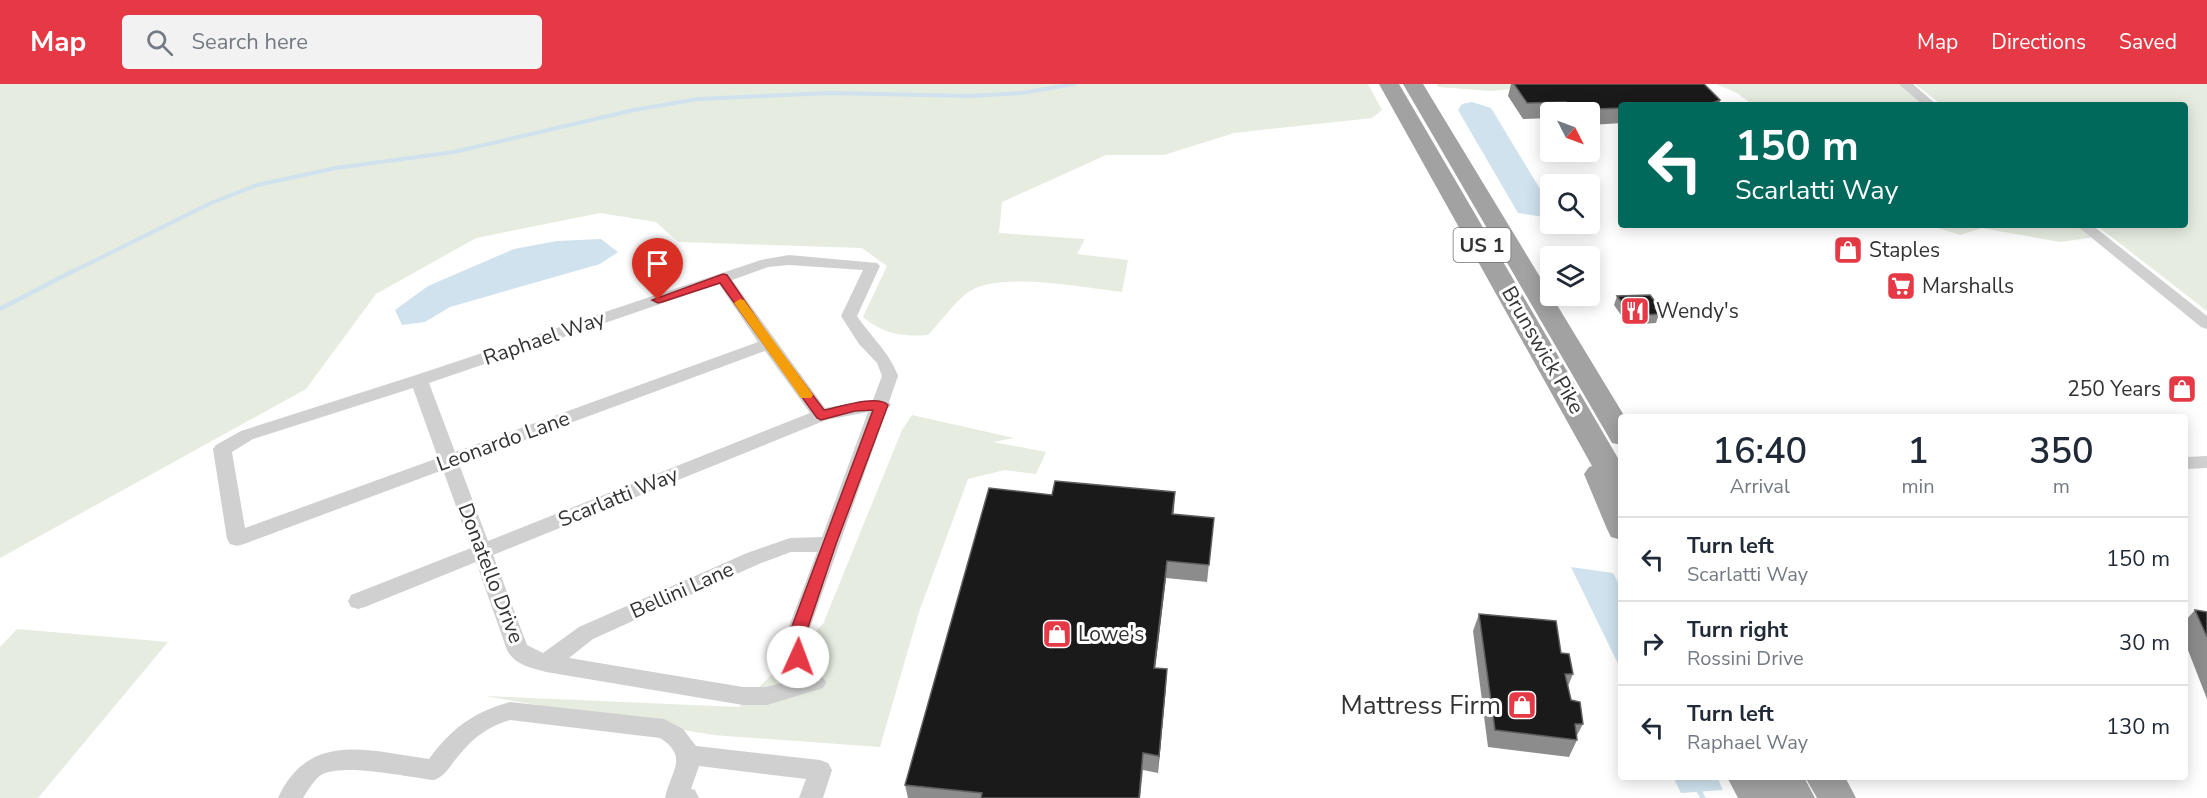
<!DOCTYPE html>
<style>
body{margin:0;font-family:"Nunito Sans",sans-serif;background:#f2f2f3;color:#1f2937;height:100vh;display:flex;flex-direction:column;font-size:22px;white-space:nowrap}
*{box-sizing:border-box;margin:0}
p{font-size:20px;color:#747a83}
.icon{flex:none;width:33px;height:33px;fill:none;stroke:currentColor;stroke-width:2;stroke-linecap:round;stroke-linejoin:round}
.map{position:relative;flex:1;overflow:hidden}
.side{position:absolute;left:1618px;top:330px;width:570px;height:366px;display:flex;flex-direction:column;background:#fff;border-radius:6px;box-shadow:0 3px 15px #0003}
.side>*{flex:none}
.banner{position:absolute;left:1618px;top:18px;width:570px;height:126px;border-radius:6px;box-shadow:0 3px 15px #0003;background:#00695c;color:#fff;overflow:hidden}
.needle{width:39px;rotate:132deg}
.fabs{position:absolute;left:1540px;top:18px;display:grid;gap:12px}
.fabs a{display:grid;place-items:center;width:60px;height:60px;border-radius:6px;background:#fff;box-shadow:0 3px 15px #0003;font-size:30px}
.pin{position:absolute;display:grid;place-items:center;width:51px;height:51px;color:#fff;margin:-62px -26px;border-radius:50% 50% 50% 0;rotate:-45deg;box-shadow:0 0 6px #0007}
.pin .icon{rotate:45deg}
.me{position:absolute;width:66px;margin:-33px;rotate:2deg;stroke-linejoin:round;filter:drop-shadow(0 0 4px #0008)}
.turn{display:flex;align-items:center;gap:21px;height:126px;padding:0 18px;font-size:27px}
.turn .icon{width:78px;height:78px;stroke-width:2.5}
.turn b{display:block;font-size:42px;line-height:51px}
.eta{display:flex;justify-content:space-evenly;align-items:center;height:102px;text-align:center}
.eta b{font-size:36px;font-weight:600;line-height:42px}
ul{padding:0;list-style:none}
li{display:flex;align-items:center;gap:18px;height:84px;padding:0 18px;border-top:2px solid #e0e1e3}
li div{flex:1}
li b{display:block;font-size:22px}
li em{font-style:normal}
header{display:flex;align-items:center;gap:36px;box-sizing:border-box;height:84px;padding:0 30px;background:#e63946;color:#fff}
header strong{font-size:28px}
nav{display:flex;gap:33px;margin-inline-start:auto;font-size:21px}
.search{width:420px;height:54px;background:#f2f2f3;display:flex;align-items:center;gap:15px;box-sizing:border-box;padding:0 21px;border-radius:6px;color:#747a83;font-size:22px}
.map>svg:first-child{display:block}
.green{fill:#e6ecdf}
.water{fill:#cfe2ee}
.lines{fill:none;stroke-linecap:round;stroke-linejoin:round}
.stream-far2{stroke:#cfe2ee;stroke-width:4}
.stream-far1{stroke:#cfe2ee;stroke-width:4.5}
.stream{stroke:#cfe2ee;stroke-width:5}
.minor{fill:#d0d0d0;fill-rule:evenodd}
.trunk{fill:#a2a2a2;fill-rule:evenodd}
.wall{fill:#8c8c8c}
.shaded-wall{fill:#5f5f5f}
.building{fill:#1a1a1a;stroke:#5f5f5f;stroke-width:1.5}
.route{fill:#e63946;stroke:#96252e;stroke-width:1.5}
.slow{fill:#f59e0b}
.labels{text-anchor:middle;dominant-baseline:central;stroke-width:6;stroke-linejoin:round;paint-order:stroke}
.shield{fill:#fff;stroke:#707070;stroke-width:1.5}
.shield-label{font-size:20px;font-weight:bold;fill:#333}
.poi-label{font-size:21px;fill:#333;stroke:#fff;text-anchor:start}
.street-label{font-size:21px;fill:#333;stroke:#fff}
.near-poi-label{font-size:26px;fill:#333;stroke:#fff;text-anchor:end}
</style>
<header>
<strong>Map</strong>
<div class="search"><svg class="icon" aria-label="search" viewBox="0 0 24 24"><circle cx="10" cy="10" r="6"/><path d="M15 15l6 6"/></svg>Search here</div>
<nav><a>Map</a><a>Directions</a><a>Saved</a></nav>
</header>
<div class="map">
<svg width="2207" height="714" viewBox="0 0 2207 714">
<rect width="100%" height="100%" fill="#fff"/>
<path class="green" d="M 0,0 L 1368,0 L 1382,26 L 1372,34 L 1234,49 L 1164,71 L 1106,71 L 1002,118 L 999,149 L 1085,155 L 1077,170 L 1128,176 L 1122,208 C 1086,204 1001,187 970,207 C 958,214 939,240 928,251 C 903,253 883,250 863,233 L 887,182 L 862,164 L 678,158 L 656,138 L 600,129 L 476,154 L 376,210 L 306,305 L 0,474 Z
M 1437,0 L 1557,0 L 1492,7 L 1438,3 Z
M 1716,0 L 1906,0 L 1932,21 L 1753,21 L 1737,9 Z
M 1915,0 L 2207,0 L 2207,227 L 2096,141 L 2186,141 L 2186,21 L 1942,21 Z
M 1929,141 L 2081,141 L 2095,153 L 2060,158 L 1982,144 L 1960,151 Z
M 912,331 L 1014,354 L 993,358 L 1046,368 L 1036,390 L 1005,386 L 968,395 L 919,528 L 880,663 L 713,651 L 485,612 L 739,623 L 823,540 L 902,346 Z
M 17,545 L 168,558 L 38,714 L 0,714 L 0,563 Z"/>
<path class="water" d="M 1472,18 L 1491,24 L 1551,123 L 1551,126 L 1544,133 L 1518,129 L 1458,26 L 1462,20 Z
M 601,155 L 618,168 L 600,180 L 450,223 L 425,238 L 402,241 L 395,226 L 428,202 L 514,165 L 557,157 Z
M 1571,483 L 1613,489 L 1621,504 L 1621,586 Z
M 1673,693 L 1717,693 L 1723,706 L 1681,709 Z"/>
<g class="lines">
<path class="stream-far2" d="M 70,189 L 211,119 L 257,101 L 336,84 L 454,68 L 634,26 L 698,15 L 831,9 L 970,12 L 1022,9 L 1074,0"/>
<path class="stream-far1" d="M 0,225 L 73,187"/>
<path class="stream" d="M 1698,705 L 1703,714"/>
<path class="minor" d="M 1899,0 L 1913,0 L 1937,21 L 1923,21 Z
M 2076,141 L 2092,141 L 2207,232 L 2207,245 L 2201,243 Z
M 789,171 L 877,179 L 880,182 L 857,232 C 871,253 890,269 898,292 L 889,318 L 891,321 L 887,325 L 804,561 L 811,579 L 826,598 L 823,604 L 767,621 L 743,621 L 546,588 C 531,584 515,581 507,566 L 476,478 L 365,523 L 358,525 L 351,523 L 348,517 L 351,511 L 471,464 L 443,386 L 244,460 L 237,462 L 230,460 L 227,455 L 213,365 L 216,361 L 241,347 L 413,292 L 761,176 ZM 789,181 L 863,186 L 841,232 L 859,260 L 877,279 L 882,292 L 873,316 L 825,324 L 732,196 L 768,183 ZM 719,200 L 758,258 L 455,368 L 429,299 ZM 765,267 L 810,329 L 488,457 L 459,380 ZM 413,304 L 438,374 L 245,444 L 232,368 L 253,355 ZM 868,328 L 822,453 L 790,454 L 747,469 L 579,543 L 543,569 L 527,561 L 493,471 L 826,336 ZM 791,468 L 817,468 L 782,561 L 798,594 L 767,603 L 743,603 L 569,574 L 593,555 L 761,479 Z
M 2207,372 L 2207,384 L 2186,385 L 2186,373 Z
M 510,618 L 664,635 L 683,645 L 696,662 L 820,676 L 828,679 L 832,686 L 823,714 L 799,714 L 806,695 L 699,682 L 691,705 L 695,706 L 699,714 L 665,714 C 670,688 690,673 660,654 L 510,636 C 489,642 474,653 460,670 C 451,680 446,692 434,696 C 408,693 349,680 325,689 C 315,693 309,705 303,714 L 278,714 C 309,646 369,667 429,675 C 451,645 473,628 510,618 Z"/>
<path class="trunk" d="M 1379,0 L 1399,0 L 1622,381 L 1622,456 L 1611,453 L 1607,445 L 1584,390 L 1589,383 L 1592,382 Z
M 1403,0 L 1423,0 L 1625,333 L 1622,333 L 1622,361 L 1612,359 L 1608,352 Z
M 1727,693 L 1804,693 L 1815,714 L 1738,714 Z
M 1805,693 L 1845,693 L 1856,714 L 1817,714 Z"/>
</g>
<path class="wall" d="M 1511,0 L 1704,0 L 1720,16 L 1718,21 L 1622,21 L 1622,39 L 1591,41 L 1590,28 L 1551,28 L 1551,34 L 1523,35 L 1508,12 Z
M 1617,212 L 1660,224 L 1658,228 L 1659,230 L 1656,239 L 1628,241 L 1614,221 Z
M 1175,408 L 1173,430 L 1214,434 L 1207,498 L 1166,494 L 1155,584 L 1166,603 L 1158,689 L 1143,686 L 1140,714 L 908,714 L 905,701 L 1052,411 Z
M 2195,526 L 2207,528 L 2207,615 L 2186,561 L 2186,536 Z
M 1479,530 L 1573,590 L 1568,602 L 1571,616 L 1583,640 L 1576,653 L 1577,656 L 1569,673 L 1488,663 L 1473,547 Z"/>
<path class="shaded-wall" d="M 1720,16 L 1718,21 L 1710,21 L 1710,20 Z
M 1175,408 L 1174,426 L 1171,447 L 1172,430 Z
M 1167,477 L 1166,494 L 1153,602 L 1154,584 Z
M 1167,585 L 1166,603 L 1158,689 L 1159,672 Z
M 1143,669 L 1140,714 L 1139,714 Z"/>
<path class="building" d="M 1514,0 L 1704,0 L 1720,16 L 1710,20 L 1684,21 L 1622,21 L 1622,24 L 1595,25 L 1593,22 L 1581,22 L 1579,20 L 1568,20 L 1566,18 L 1527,19 Z
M 1650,211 L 1660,224 L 1655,224 L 1659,230 L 1632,232 L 1617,212 Z
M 1055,397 L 1175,408 L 1172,430 L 1214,434 L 1209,481 L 1167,477 L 1154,584 L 1167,585 L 1159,672 L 1143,669 L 1139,714 L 981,714 L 982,709 L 905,701 L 989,404 L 1052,411 Z
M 2195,526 L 2207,528 L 2207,553 Z
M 1479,530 L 1556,537 L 1561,569 L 1569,570 L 1573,590 L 1565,590 L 1571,616 L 1580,618 L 1583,640 L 1575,640 L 1577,656 L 1495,646 Z"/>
<path class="route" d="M 723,190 L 727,191 L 772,257 L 824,326 C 839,323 878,310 888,321 L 836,460 L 802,561 L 806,573 L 804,577 L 798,579 L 792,577 L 785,561 L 873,326 L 855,327 L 821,336 L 817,334 L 720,199 L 662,218 L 658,219 L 652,216 Z"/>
<path class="slow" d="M 740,215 L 744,216 L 811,308 L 813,311 L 811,314 L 801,314 L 734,219 Z"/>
<defs>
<g id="shop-square" transform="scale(1.5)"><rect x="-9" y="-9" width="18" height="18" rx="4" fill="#e63946" stroke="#fff"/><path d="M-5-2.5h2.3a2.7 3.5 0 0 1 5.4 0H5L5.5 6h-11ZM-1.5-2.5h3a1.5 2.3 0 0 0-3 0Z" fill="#fff"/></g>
<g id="supermarket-square" transform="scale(1.5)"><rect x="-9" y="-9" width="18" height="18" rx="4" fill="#e63946" stroke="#fff"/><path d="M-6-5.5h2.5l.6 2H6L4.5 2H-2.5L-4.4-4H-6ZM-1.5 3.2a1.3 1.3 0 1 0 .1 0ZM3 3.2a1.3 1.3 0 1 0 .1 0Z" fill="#fff"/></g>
<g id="restaurant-square" transform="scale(1.5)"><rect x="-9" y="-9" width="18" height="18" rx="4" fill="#e63946" stroke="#fff"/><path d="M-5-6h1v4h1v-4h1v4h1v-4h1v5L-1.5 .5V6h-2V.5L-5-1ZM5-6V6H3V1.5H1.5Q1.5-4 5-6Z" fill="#fff"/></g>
</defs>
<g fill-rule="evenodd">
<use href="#shop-square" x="1848" y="166"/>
<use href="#supermarket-square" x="1901" y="202"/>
<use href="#restaurant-square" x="1635" y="227"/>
<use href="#shop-square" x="2182" y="305"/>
<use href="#shop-square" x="1057" y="550"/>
<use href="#shop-square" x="1522" y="621"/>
</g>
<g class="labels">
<rect class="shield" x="1453.5" y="144" width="57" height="34" rx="4.5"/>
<g class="shield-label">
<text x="1482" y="161">US 1</text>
</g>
<g class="poi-label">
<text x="1869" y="166">Staples</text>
<text x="1922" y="202">Marshalls</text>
<text x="1656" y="227">Wendy's</text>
<text x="2161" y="305" text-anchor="end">250 Years</text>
<text x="1078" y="550">Lowe's</text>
</g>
<g class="street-label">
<text transform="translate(544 254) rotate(-19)">Raphael Way</text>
<text transform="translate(1543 266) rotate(60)">Brunswick Pike</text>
<text transform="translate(503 357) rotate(-20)">Leonardo Lane</text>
<text transform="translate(618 413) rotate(-22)">Scarlatti Way</text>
<text transform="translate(491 489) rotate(69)">Donatello Drive</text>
<text transform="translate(682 506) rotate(-24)">Bellini Lane</text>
</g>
<g class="near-poi-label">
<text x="1501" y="621">Mattress Firm</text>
</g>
</g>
</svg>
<div class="fabs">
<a><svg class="needle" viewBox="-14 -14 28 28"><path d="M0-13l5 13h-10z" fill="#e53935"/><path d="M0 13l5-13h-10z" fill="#747a83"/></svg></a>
<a><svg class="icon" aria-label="search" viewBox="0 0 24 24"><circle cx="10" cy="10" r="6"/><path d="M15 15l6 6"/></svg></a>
<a><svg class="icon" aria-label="layers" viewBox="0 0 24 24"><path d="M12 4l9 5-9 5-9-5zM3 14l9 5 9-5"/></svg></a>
</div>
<div class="pin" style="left:658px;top:216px;background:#d93025"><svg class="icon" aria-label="arrive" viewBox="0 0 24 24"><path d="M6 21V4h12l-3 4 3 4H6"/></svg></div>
<svg class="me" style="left:798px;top:573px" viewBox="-20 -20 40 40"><circle r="19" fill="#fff"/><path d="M0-13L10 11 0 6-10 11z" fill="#e63946"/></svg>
<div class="banner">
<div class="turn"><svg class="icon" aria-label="left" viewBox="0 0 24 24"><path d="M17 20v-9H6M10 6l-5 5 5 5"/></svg><div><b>150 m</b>Scarlatti Way</div></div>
</div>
<section class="side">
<div class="eta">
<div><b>16:40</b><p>Arrival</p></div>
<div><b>1</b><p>min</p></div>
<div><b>350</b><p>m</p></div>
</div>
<ul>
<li><svg class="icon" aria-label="left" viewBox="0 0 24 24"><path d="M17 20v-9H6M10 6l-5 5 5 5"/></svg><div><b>Turn left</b><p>Scarlatti Way</p></div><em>150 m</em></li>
<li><svg class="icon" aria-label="right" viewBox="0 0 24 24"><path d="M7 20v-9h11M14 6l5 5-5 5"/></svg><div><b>Turn right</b><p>Rossini Drive</p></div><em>30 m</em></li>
<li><svg class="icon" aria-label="left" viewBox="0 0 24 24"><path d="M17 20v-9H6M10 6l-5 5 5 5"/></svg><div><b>Turn left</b><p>Raphael Way</p></div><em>130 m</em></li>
</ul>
</section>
</div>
